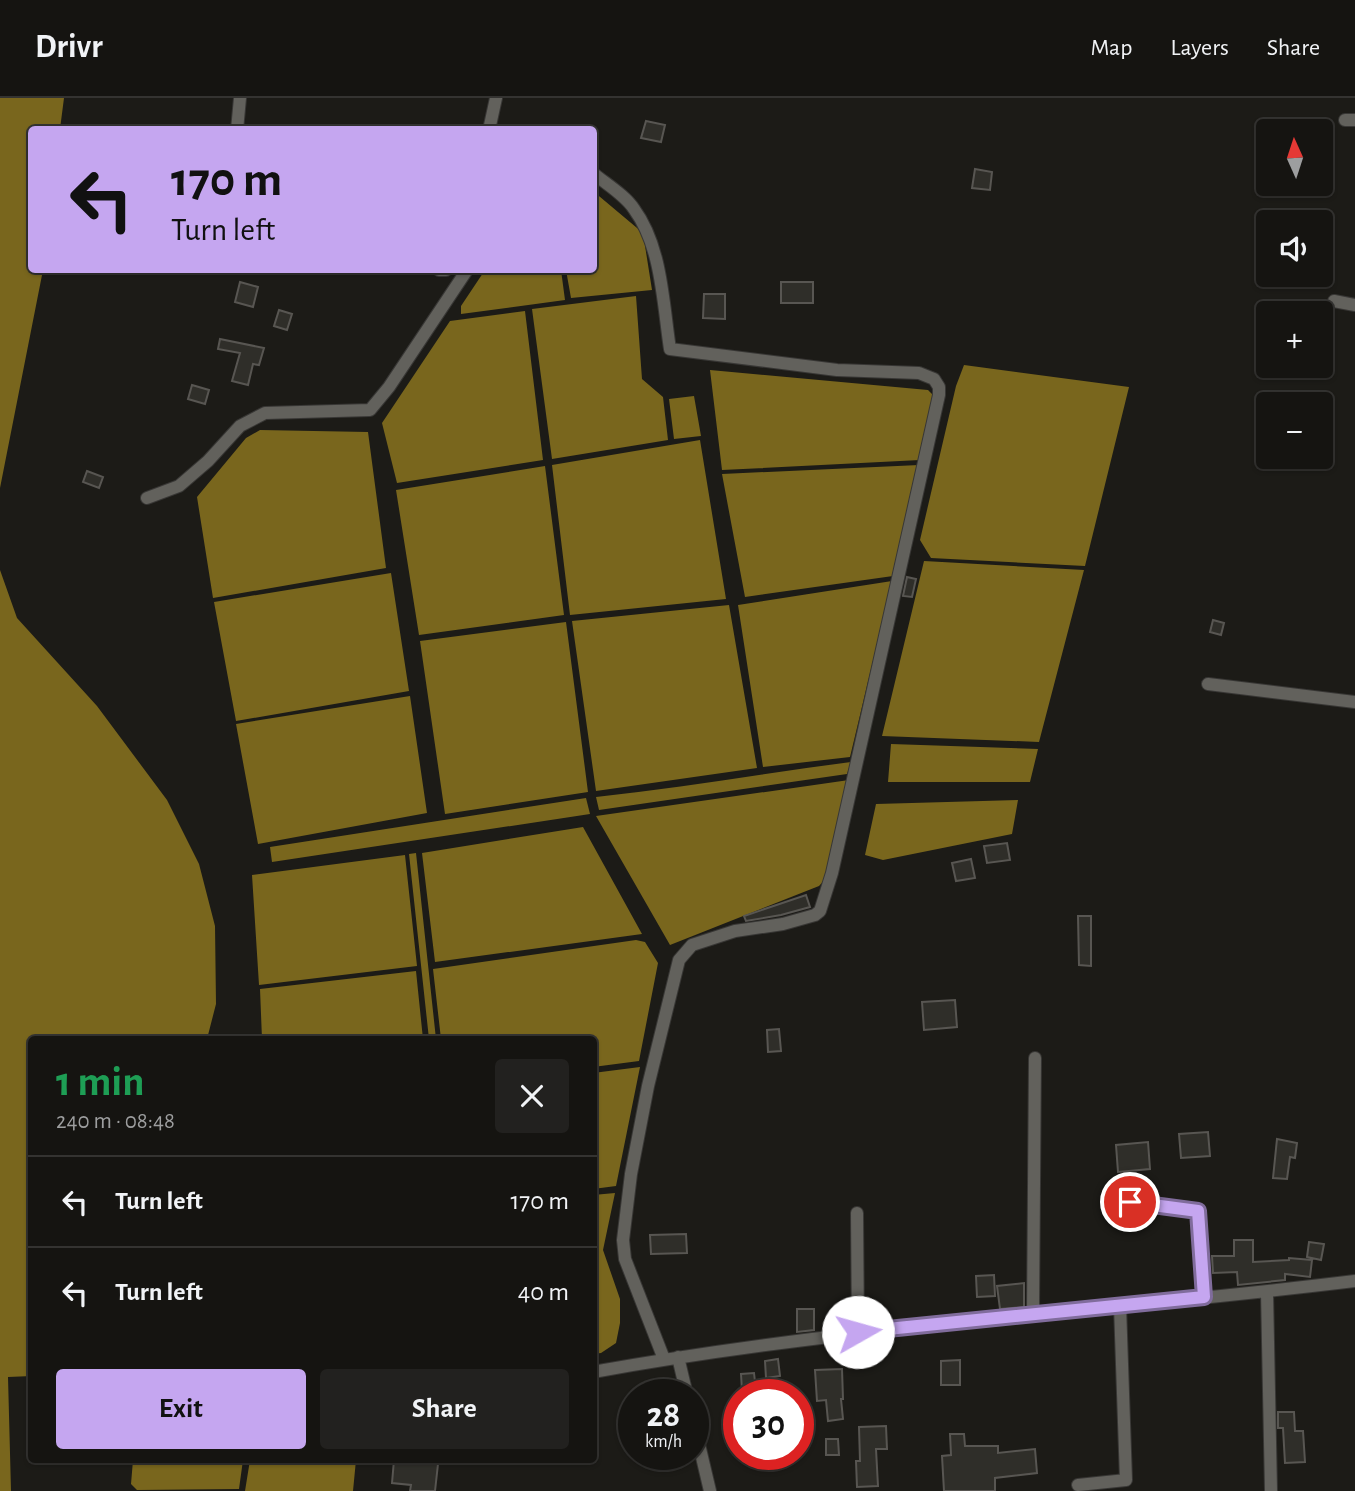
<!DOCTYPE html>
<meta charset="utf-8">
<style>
body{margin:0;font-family:"Alegreya Sans",sans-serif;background:#22211f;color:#f1f3f6;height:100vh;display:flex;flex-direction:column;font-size:26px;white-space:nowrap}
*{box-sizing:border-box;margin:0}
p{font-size:23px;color:#9d9e9f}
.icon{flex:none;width:38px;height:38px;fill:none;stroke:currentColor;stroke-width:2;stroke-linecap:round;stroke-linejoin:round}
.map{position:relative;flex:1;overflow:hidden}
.panel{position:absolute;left:28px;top:938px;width:569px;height:427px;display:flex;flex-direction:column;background:#151411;border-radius:7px;box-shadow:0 2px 5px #0004,0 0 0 2px #343331}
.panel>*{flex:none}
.guide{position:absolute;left:28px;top:28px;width:569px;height:147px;border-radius:7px;box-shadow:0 2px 5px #0004,0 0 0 2px #343331;background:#c5a6f0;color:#111;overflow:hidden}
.needle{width:46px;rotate:357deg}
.controls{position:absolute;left:1256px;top:21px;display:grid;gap:14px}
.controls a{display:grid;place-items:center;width:77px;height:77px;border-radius:7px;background:#151411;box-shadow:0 2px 5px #0004,0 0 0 2px #343331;font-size:35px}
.speed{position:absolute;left:618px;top:1281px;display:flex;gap:14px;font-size:35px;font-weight:700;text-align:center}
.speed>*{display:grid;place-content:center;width:91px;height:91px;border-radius:50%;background:#151411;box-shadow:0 2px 5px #0004,0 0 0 2px #343331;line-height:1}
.speed small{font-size:18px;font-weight:400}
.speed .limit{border:10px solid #d22;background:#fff;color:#111}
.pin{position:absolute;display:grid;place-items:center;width:60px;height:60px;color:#fff;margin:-30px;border:4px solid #fff;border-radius:50%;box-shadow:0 2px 7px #0007}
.me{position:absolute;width:77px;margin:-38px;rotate:83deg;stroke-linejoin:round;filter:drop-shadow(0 0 5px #0008)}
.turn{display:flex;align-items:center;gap:24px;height:147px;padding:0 28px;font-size:32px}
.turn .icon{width:91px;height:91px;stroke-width:2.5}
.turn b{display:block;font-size:49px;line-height:60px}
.round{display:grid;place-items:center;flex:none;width:74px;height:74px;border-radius:7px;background:#22211f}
.headline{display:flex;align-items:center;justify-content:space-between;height:119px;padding:0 28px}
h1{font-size:42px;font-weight:700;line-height:52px;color:#1e9e55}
.button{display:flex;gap:14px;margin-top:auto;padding:14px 28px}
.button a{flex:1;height:80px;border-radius:7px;background:#c5a6f0;color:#111;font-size:28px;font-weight:700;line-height:80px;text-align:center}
.button a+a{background:#22211f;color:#f1f3f6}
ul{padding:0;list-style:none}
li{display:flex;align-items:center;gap:21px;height:91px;padding:0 28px;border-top:2px solid #343331}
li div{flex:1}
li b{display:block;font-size:26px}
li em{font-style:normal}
header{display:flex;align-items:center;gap:42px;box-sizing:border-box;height:98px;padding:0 35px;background:#151411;border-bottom:2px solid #343331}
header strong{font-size:33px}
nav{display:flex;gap:38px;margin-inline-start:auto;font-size:24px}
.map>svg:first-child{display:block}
.water{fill:#79661d}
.building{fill:#2f2e29;stroke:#585652;stroke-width:2}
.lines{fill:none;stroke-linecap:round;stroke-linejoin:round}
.minor-casing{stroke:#383735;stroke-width:14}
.minor{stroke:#62615c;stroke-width:12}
.route-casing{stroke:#806c9c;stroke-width:18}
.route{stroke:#c5a6f0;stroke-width:12}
</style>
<header>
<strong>Drivr</strong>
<nav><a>Map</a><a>Layers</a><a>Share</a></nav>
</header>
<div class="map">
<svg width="1355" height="1393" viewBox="0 0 1355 1393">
<rect width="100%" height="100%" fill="#1c1b17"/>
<path class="water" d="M 0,0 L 64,0 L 60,31 L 32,32 L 32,172 L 43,172 L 0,390 Z
M 593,93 L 643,135 L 652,192 L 571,200 L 566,172 L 593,172 Z
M 485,172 L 561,172 L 565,202 L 461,216 L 461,208 Z
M 636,198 L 642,281 L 663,299 L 668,342 L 552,361 L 532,211 Z
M 525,213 L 543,362 L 397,385 L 382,325 L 450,223 Z
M 964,267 L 1129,289 L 1085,468 L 931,460 L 920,442 L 956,288 Z
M 710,272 L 928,292 L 934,298 L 920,362 L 722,372 Z
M 694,298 L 701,338 L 674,341 L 669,301 Z
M 260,332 L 368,334 L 386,470 L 213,500 L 197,399 L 246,340 Z
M 700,342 L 726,501 L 570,517 L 552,367 Z
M 919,367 L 893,478 L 745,499 L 722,376 Z
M 545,368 L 564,517 L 419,537 L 396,392 Z
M 924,463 L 1084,472 L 1039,644 L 882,638 Z
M 0,472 L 17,520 L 97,608 L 167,702 L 199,766 L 215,828 L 216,906 L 207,941 L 32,942 L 32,1278 L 8,1279 L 11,1393 L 0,1393 Z
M 391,475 L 409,593 L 236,623 L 214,504 Z
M 892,483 L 850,659 L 763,669 L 738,507 Z
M 729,507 L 757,670 L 596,693 L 572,523 Z
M 566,524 L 588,694 L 445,716 L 420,543 Z
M 410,598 L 427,715 L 258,746 L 236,626 Z
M 891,646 L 1038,651 L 1030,684 L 888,684 Z
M 851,664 L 847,676 L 599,712 L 596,699 C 682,690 766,675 851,664 Z
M 849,682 L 829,777 L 819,788 L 670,847 L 596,718 Z
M 586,700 L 590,716 L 272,764 L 270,749 Z
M 1018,702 L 1012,736 L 883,762 L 865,757 L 876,706 Z
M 583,729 L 642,836 L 435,864 L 422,755 Z
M 416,755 L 436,941 L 429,941 L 409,756 Z
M 405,757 L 417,868 L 259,887 L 252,777 Z
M 636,842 L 645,844 L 658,865 L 639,963 L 593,969 L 593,942 L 441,941 L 433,871 Z
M 416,873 L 423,941 L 262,941 L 260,891 Z
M 640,969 L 616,1088 L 593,1091 L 593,975 Z
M 615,1095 L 603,1152 L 620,1201 L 620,1225 L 616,1245 L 601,1255 L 593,1256 L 593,1097 Z
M 133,1362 L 243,1362 L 239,1391 L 137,1392 L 131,1386 Z
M 250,1362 L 356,1362 L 353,1393 L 245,1393 Z"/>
<path class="building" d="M 646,23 L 665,27 L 661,44 L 641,40 Z
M 975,71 L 992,74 L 990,92 L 972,90 Z
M 240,184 L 258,189 L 253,209 L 235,204 Z
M 781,184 L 813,184 L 813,205 L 781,205 Z
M 704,196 L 725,196 L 725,221 L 703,220 Z
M 279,212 L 292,216 L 287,232 L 274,228 Z
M 220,241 L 264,250 L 259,267 L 253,266 L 248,287 L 232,283 L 240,255 L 218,251 Z
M 192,287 L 209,292 L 205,306 L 188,301 Z
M 87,373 L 103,379 L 99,390 L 83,384 Z
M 907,479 L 916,481 L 912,499 L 903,498 Z
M 1213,522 L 1224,525 L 1221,537 L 1210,534 Z
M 1007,745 L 1010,762 L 987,765 L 984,748 Z
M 971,761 L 975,780 L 956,783 L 952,765 Z
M 806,797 L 810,809 L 781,817 L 746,823 L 744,818 Z
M 1078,818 L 1091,818 L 1091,868 L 1079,867 Z
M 955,902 L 957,929 L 924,932 L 922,904 Z
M 779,931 L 781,953 L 768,954 L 767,932 Z
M 1208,1034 L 1210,1058 L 1181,1060 L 1179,1036 Z
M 1277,1041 L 1297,1045 L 1295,1060 L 1290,1059 L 1287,1081 L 1273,1080 Z
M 1148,1044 L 1150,1071 L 1118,1074 L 1116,1047 Z
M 686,1136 L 687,1155 L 651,1156 L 650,1137 Z
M 1234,1142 L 1253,1142 L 1253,1164 L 1289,1162 L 1289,1160 L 1312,1162 L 1310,1179 L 1285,1176 L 1285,1182 L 1238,1187 L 1237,1174 L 1213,1175 L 1212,1158 L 1234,1158 Z
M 1309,1144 L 1324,1146 L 1321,1162 L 1307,1159 Z
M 994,1177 L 995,1198 L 977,1199 L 976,1178 Z
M 1024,1185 L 1024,1209 L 1000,1211 L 997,1188 Z
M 797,1211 L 814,1211 L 814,1232 L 797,1234 Z
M 778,1261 L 780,1278 L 766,1280 L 765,1263 Z
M 960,1262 L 960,1287 L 941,1287 L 941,1263 Z
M 842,1271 L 843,1301 L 841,1301 L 843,1321 L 828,1323 L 826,1302 L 817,1303 L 815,1272 Z
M 754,1275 L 756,1292 L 742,1293 L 741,1276 Z
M 1278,1314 L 1294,1314 L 1295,1333 L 1303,1333 L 1305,1364 L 1285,1365 L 1283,1330 L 1278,1330 Z
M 886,1328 L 887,1351 L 876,1351 L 878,1388 L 857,1389 L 856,1363 L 860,1363 L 859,1329 Z
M 950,1336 L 964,1336 L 965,1348 L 998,1348 L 998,1355 L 1035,1351 L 1037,1375 L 995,1380 L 995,1393 L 944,1393 L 942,1358 L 951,1357 Z
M 826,1341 L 838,1341 L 839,1357 L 826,1357 Z
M 394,1362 L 438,1366 L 435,1393 L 410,1393 L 411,1387 L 392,1385 Z"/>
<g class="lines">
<g class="minor-casing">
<path id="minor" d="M 1345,22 L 1355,22
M 237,32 L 240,0
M 489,32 L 496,0
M 593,75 C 606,86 625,97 634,111 C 662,149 663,206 670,251 L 837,272 L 919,275 L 934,281 L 939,289 L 939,297 L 832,775 L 820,813 L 815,817 L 783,826 L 735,833 L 692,847 L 679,862 L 648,988 L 631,1076 L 623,1142 L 625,1161 L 664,1261
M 439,172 L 446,172
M 1334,203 L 1355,207
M 147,400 L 179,388 L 208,363 L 240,328 L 265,315 L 370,312 L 389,289 L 467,172
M 1208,586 L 1355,604
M 1107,1102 L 1198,1113 L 1204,1199
M 857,1115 L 858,1234
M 1267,1194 L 1271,1393
M 1033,1215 L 1035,960
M 678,1259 L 687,1297
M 593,1274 C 845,1228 1101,1214 1355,1183
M 693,1321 L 710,1393
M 1078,1387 L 1126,1382 L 1120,1208"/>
</g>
<use href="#minor" class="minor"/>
</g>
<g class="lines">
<g class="route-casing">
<path id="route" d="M 858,1234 L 1204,1199 L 1198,1113 L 1130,1104"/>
</g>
<use href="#route" class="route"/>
</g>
</svg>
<div class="controls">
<a><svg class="needle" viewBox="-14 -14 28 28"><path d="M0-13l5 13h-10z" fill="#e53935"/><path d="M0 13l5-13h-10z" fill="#9d9e9f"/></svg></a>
<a><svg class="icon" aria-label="sound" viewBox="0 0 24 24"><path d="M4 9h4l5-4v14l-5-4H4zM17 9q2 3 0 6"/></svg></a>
<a>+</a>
<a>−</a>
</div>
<div class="speed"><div>28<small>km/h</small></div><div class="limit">30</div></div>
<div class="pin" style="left:1130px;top:1104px;background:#d93025"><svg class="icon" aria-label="arrive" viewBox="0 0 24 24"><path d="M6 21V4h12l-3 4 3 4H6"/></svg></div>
<svg class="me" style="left:858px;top:1234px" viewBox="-20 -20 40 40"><circle r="19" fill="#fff"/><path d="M0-13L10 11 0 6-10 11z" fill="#c5a6f0"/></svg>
<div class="guide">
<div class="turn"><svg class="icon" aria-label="left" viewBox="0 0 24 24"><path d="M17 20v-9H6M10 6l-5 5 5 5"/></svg><div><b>170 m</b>Turn left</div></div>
</div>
<section class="panel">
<div class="headline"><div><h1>1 min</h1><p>240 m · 08:48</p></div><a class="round"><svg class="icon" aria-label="close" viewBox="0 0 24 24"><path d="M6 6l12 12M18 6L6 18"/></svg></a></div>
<ul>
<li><svg class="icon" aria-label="left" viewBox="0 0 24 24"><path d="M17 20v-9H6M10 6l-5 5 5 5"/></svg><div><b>Turn left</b></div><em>170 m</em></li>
<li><svg class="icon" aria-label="left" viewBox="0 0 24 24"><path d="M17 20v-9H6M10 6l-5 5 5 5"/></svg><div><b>Turn left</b></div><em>40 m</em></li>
</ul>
<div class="button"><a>Exit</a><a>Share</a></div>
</section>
</div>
